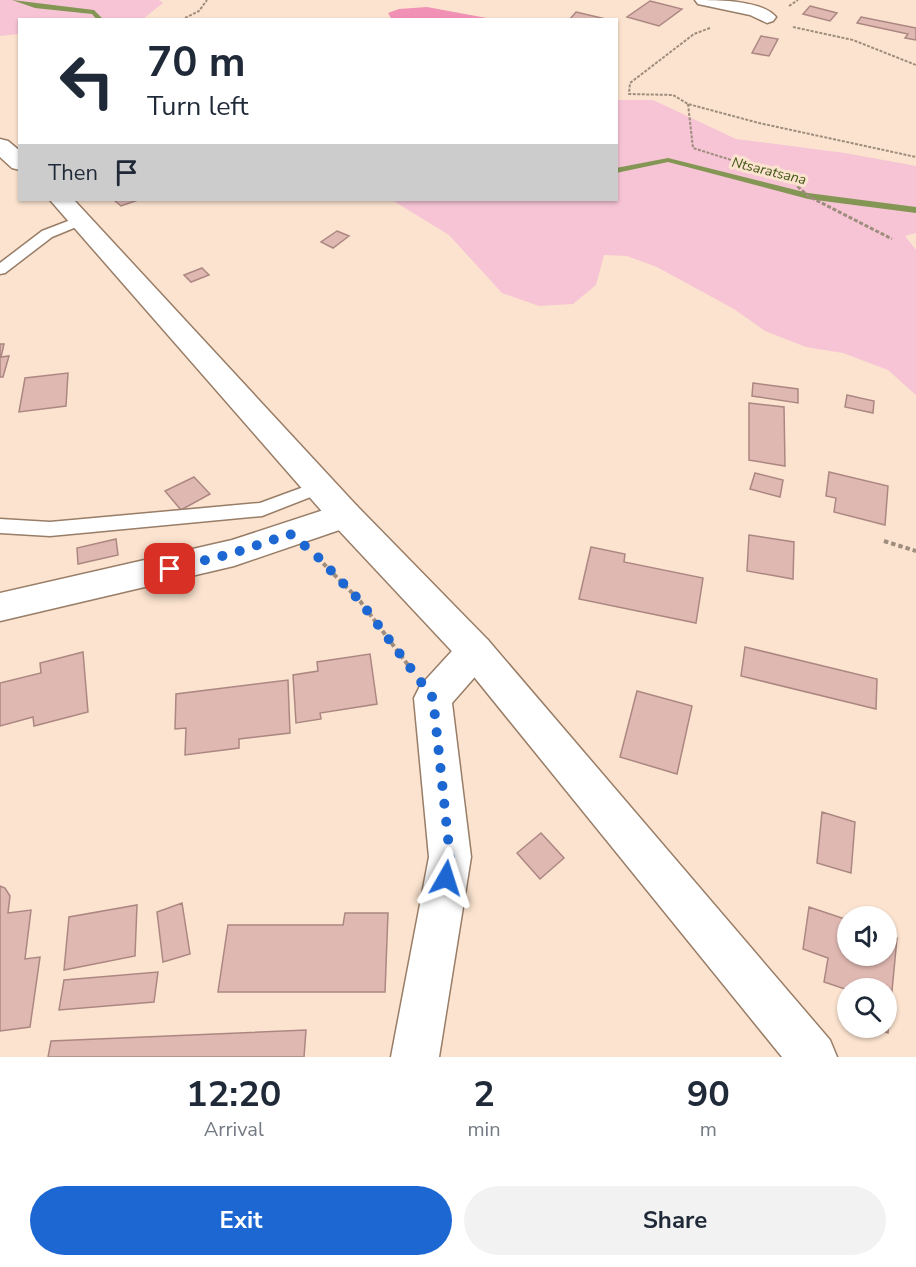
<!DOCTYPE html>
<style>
body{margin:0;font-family:"Nunito Sans",sans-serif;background:#f2f2f3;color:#1f2937;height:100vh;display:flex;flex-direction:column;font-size:22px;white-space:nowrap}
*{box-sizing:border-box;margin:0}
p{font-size:20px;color:#747a83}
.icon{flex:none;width:33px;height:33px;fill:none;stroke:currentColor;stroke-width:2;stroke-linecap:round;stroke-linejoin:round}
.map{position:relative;height:1057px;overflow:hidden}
.details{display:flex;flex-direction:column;background:#fff;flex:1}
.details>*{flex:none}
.guide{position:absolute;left:18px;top:18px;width:600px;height:183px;border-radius:0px;box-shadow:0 2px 4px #0004;background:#fff;color:#1f2937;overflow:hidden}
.tools{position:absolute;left:837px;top:906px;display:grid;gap:12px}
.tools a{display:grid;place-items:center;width:60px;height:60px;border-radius:50%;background:#fff;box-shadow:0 2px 4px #0004;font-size:30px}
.pin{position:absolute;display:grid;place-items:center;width:51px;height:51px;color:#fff;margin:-26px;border-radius:12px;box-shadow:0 3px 9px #0006}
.me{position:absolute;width:66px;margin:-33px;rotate:6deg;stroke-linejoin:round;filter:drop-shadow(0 0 4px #0008)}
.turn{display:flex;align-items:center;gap:21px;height:126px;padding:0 30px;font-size:27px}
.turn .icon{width:78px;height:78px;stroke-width:2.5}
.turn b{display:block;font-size:42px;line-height:51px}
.then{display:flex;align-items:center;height:57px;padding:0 30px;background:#0003;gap:12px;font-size:22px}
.eta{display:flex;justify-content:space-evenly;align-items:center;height:102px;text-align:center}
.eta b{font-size:36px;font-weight:700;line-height:42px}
.action{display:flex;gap:12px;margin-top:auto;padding:12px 30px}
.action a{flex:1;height:69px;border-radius:36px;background:#1d67d2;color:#fff;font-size:24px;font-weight:700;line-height:69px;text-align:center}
.action a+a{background:#f2f2f3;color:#1f2937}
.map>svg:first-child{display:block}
.green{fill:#f6c4d5}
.forest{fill:#f191b6}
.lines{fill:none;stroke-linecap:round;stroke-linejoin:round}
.stream{fill:#839654;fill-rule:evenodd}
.building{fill:#e0b8b2;stroke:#ac8782;stroke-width:1.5}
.service-casing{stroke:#987d67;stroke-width:3}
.minor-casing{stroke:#987d67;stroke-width:3}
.secondary-casing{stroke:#987d67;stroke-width:3}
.path-far2{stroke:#9e8c7c;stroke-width:2;stroke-dasharray:3 1.5;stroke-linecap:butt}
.path-far1{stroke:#9e8c7c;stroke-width:3;stroke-dasharray:4 2;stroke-linecap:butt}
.path{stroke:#9e8c7c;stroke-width:4;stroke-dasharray:4.5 3;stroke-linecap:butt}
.service{fill:#fff;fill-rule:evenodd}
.minor{fill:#fff;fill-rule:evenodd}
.secondary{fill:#fff;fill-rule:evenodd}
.route{stroke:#1d67d2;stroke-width:10;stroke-dasharray:0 18}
.labels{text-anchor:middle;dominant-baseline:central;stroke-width:6;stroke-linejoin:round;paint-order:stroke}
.far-water-label{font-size:14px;font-style:italic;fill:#435817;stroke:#fbe3cf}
</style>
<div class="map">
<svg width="916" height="1057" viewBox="0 0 916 1057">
<rect width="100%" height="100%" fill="#fbe3cf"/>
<path class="green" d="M 0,0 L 159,0 L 163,3 L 143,19 L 20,20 L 19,34 L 0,36 Z
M 617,100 L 653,100 L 736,139 L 845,153 L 916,166 L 916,233 L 905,236 L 916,250 L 916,395 L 888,370 L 843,353 L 806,347 L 765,331 L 734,309 L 657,267 L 627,256 L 604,255 L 596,285 L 573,304 L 539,306 L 502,293 L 449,235 L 392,200 L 616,200 Z"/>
<path class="forest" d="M 427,7 L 492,19 L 400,19 L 391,18 L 388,13 L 399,9 Z"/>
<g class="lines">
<path class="stream" d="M 12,0 L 94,10 L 104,20 L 97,20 L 92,14 L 35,8 Z
M 668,158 L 808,193 L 916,207 L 916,213 L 808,199 L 668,162 L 616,173 L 616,168 Z"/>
</g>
<path class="building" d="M 650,1 L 682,9 L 659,26 L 627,17 Z
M 810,6 L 837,13 L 830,21 L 803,14 Z
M 576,12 L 610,20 L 569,20 Z
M 861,17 L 916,28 L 916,40 L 905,38 L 908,34 L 857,23 Z
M 761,36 L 778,39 L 769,56 L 752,53 Z
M 114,200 L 138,200 L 121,206 Z
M 337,231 L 349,236 L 333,248 L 321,242 Z
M 202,268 L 209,275 L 191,282 L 184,275 Z
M 0,344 L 4,344 L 1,357 L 9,356 L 3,377 L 0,377 Z
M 68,373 L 66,406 L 19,412 L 25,378 Z
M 753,383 L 798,389 L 798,403 L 752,396 Z
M 847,395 L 874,401 L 873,413 L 845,407 Z
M 749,403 L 784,407 L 785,466 L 749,460 Z
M 829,472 L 888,486 L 885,525 L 834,512 L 836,498 L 826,496 Z
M 755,473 L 783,480 L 780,497 L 750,489 Z
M 194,477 L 210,494 L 181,510 L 165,491 Z
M 749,535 L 794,542 L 793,579 L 747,571 Z
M 116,539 L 118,555 L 78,564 L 77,548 Z
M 591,547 L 625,554 L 624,562 L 703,578 L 696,623 L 579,599 Z
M 745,647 L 877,679 L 876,709 L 741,676 Z
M 83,652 L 88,712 L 34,726 L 33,717 L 0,726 L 0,683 L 41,673 L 40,663 Z
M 370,654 L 377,704 L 320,713 L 321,719 L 296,723 L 293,675 L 318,671 L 317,662 Z
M 288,680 L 290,733 L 239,739 L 239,748 L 185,755 L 186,728 L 175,729 L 176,694 Z
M 637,691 L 692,706 L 677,774 L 620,757 Z
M 822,812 L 855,822 L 851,873 L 817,863 Z
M 541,833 L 564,858 L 540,879 L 517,853 Z
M 0,886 L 5,888 L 10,896 L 8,913 L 31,910 L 25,959 L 40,957 L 30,1027 L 0,1031 Z
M 182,903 L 190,954 L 163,962 L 157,912 Z
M 137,905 L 135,956 L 64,970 L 69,917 Z
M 809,907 L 848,920 L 848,956 L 886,956 L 886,934 L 897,938 L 888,1033 L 875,1028 L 886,1028 L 886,988 L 848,988 L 848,990 L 824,982 L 828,958 L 803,949 Z
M 345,913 L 388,913 L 385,992 L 218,992 L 228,925 L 343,925 Z
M 158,972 L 154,1002 L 59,1010 L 64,980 Z
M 306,1030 L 304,1057 L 48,1057 L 51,1041 Z"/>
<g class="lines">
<g class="service-casing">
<path id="service" d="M 81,216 L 86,217 L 88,220 L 86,223 L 52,237 L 5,273 L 0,274 L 0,263 L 42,231 Z
M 320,481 L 326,483 L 329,487 L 326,491 L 262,516 L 50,536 L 0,533 L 0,519 L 50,522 L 260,503 Z"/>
</g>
<g class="minor-casing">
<path id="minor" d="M 695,0 C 716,0 762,0 776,17 L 773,21 L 767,23 L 750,15 L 698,4 Z
M 345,503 L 357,506 L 361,515 L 357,524 L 234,566 L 0,621 L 0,593 L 232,540 Z
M 475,636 L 488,640 L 493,651 L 488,662 L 452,703 L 471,857 L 439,1057 L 391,1057 L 429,857 L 414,698 L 420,686 L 462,640 Z"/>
</g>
<g class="secondary-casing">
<path id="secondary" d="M 0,139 L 8,141 L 20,151 L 20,170 L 12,168 L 0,157 Z
M 50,200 L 74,200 L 357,506 L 488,640 L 830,1040 L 837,1057 L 782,1057 L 462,662 L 333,524 Z"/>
</g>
<path class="path-far2" d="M 789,6 L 798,0
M 181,20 L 199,11 L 207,0
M 793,27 L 853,40 L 916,65
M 710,28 L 694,34 L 630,83 L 629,94 L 673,95 L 688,104 L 759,123 L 916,157
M 688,104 L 693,148 L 782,176"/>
<path class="path-far1" d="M 777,175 L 790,179 L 808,196 L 892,239"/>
<path class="path" d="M 884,541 L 916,551
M 318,558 L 360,601 L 411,669"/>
<use href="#service" class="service"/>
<use href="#minor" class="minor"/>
<use href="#secondary" class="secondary"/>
</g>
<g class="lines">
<path class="route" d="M 170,569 L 234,553 L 290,534 L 315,554 L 360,601 L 433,698 L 450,857 L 446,878"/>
</g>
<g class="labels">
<g class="far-water-label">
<text transform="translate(769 171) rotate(14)">Ntsaratsana</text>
</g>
</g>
</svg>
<div class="tools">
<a><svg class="icon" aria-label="sound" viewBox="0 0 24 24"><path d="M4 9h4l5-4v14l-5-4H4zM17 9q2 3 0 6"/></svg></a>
<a><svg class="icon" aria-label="search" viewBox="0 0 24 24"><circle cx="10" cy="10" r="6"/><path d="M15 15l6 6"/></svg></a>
</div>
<div class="pin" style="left:170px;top:569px;background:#d93025"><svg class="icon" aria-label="arrive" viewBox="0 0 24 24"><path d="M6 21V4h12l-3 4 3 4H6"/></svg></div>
<svg class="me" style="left:446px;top:878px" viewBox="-20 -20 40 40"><path d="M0-17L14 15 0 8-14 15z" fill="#1d67d2" stroke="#fff" stroke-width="4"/></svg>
<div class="guide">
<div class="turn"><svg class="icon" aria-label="left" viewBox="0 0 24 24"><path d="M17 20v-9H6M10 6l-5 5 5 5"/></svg><div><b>70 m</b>Turn left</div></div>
<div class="then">Then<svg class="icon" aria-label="arrive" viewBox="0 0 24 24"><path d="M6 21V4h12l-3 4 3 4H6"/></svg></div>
</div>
</div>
<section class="details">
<div class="eta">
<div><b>12:20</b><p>Arrival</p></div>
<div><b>2</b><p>min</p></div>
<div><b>90</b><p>m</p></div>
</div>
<div class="action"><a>Exit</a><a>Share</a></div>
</section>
